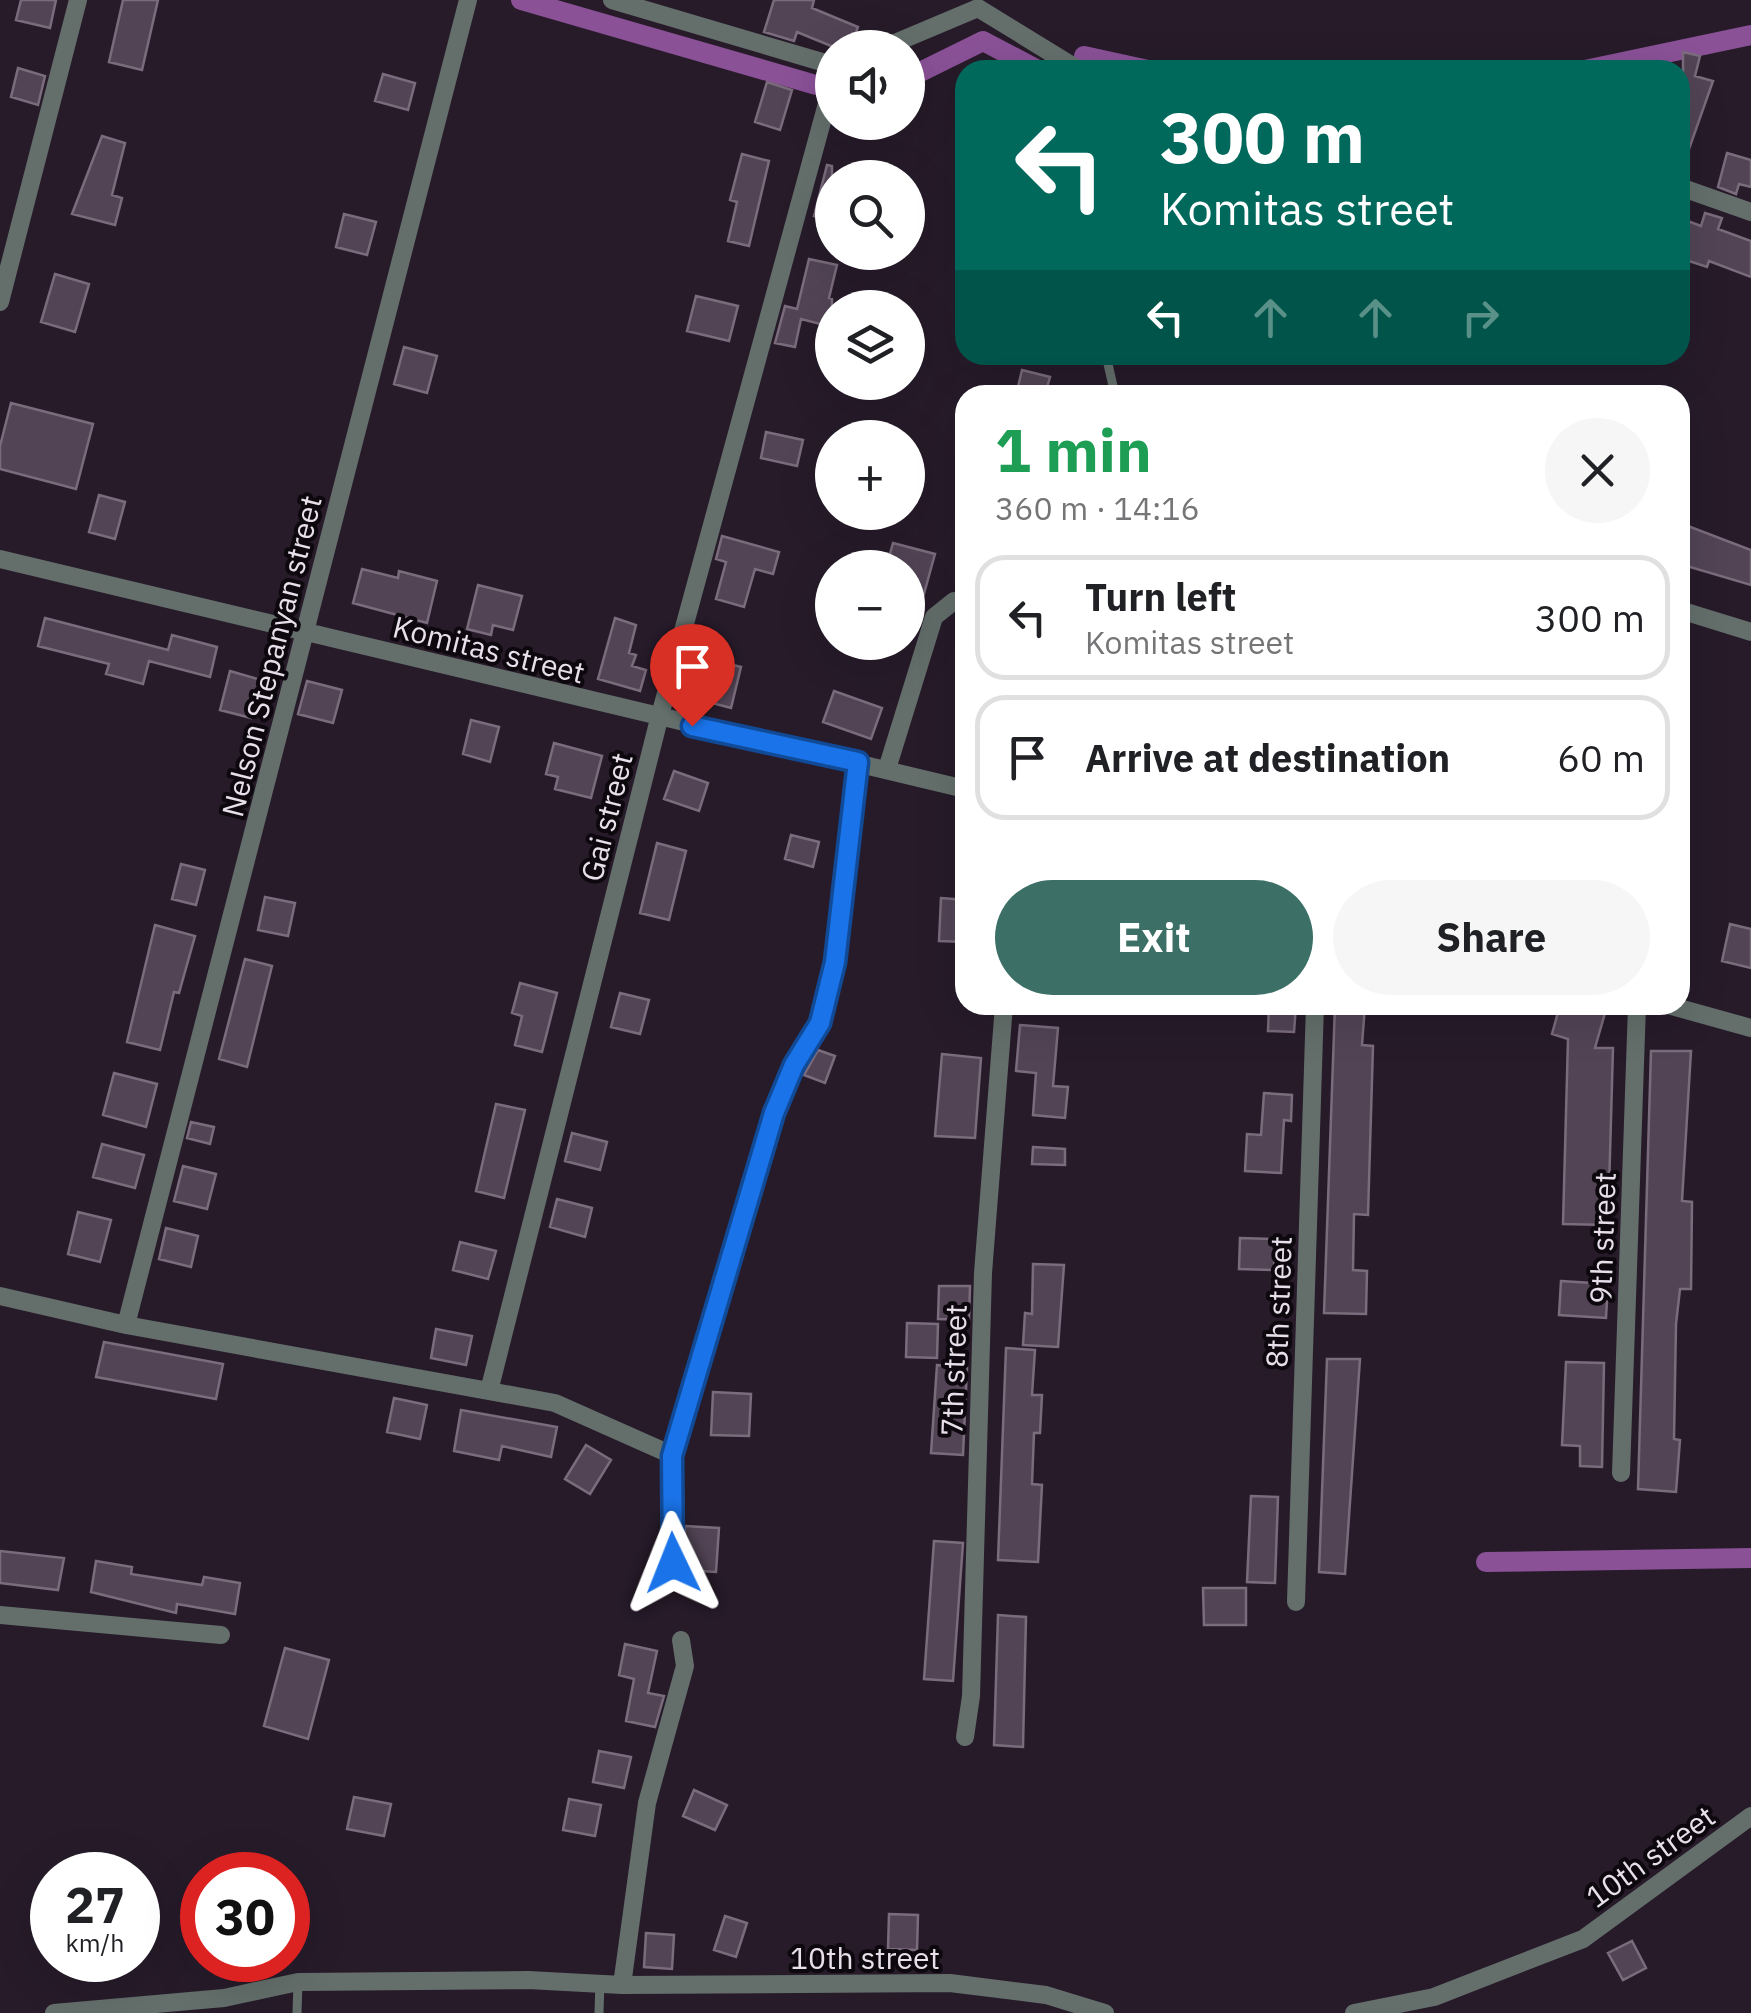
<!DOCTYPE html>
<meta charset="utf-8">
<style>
body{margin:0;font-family:"IBM Plex Sans",sans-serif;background:#f6f6f6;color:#202124;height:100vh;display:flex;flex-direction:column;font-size:38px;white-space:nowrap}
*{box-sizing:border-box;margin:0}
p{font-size:32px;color:#757577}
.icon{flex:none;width:55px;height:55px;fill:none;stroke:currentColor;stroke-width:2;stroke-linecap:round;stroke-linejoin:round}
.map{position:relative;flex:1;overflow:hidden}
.side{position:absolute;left:955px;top:385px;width:735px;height:630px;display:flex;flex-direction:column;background:#fff;border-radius:30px;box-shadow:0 10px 40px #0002}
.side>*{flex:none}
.top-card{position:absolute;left:955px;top:60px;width:735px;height:305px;border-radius:30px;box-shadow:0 10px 40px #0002;background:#00695c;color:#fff;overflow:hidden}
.fabs{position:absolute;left:815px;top:30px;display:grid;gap:20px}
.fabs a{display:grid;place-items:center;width:110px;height:110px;border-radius:50%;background:#fff;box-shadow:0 10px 40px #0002;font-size:50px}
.speed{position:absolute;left:30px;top:1852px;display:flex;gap:20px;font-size:50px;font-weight:700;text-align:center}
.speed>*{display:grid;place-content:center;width:130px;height:130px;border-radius:50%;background:#fff;box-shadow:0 10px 40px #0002;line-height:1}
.speed small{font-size:25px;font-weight:400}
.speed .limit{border:15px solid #d22;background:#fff;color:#111}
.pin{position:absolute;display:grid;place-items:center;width:85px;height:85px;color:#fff;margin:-102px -42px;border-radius:50% 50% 50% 0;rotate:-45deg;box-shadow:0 0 10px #0007}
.pin .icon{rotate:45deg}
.me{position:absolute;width:110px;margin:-55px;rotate:358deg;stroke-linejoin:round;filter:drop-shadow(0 0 8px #0008)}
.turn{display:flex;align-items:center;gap:35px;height:210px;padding:0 40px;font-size:45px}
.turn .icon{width:130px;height:130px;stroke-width:2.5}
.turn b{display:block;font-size:70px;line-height:85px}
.lanes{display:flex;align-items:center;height:95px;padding:0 40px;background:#0003;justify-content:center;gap:50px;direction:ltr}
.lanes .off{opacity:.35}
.round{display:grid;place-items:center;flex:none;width:105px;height:105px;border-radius:52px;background:#f6f6f6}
.head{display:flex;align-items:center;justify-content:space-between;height:170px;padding:0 40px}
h1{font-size:60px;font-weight:800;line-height:75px;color:#1e9e55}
.button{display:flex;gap:20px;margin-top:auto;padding:20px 40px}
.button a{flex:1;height:115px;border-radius:60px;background:#3c6f66;color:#fff;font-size:40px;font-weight:800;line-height:115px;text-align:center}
.button a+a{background:#f6f6f6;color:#202124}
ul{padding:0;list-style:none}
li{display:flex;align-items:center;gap:30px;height:125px;margin:0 20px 15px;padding:0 20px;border:5px solid #e0e0e0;border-radius:30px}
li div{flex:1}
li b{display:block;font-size:38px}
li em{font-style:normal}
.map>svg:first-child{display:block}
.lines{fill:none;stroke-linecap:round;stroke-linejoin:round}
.canal{stroke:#8a5197;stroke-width:20}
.building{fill:#524455;stroke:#7a6b7d;stroke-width:2.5}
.service{stroke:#646f6c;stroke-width:9}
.minor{stroke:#646f6c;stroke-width:18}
.route-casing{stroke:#114b97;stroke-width:25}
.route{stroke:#1a73e8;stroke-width:18}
.labels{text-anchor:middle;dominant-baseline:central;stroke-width:8;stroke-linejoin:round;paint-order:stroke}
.street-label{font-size:30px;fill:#e7dfe9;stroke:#0d080e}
</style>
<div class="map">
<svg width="1751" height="2013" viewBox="0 0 1751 2013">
<rect width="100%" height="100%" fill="#271b2a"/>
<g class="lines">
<path class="canal" d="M 521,0 L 816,85
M 1084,56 L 1148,70
M 1585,70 L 1751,35
M 908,78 L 983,41 L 1038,70
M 1486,1562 L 1751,1558"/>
</g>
<path class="building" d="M 21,0 L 56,0 L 50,28 L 16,20 Z
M 123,0 L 158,0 L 142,70 L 109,62 Z
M 774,0 L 814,0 L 812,8 L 858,27 L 850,48 L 836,48 L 797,32 L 794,41 L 764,32 Z
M 1683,52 L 1700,56 L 1695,76 L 1713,81 L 1683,166 Z
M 18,68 L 45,76 L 38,105 L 11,97 Z
M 383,74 L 415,83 L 408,110 L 375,101 Z
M 767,82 L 792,90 L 780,130 L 755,122 Z
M 102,136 L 125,143 L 112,195 L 122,198 L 115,225 L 72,214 Z
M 1727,153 L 1751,160 L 1751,187 L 1739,184 L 1736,194 L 1718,187 Z
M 742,154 L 769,161 L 749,246 L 728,241 L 737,202 L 730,200 Z
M 827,165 L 832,166 L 832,221 L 814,216 Z
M 1705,213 L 1722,218 L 1718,229 L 1751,241 L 1751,277 L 1709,261 L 1707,267 L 1680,258 L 1680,218 L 1701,226 Z
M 344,214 L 376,222 L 367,255 L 336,247 Z
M 809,259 L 837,265 L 829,298 L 832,299 L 832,327 L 801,319 L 795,347 L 775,343 L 785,306 L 797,309 Z
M 55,274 L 89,284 L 75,332 L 41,322 Z
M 696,296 L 738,306 L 729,341 L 687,331 Z
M 404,347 L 437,356 L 427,393 L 394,384 Z
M 1022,370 L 1050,377 L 1045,395 L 1016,395 Z
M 11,403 L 93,424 L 76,489 L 0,469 L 0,446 Z
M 766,432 L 803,440 L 797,466 L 761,458 Z
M 99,495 L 125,502 L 115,539 L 89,532 Z
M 1680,523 L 1751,550 L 1751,585 L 1680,564 Z
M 722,536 L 779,552 L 773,574 L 755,569 L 744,607 L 716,599 L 726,562 L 716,559 Z
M 893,543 L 935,554 L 912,637 L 908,637 L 908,568 L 886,568 Z
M 362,569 L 398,578 L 399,571 L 437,581 L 427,623 L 353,603 Z
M 478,585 L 522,596 L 513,630 L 493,625 L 491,635 L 467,629 Z
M 45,618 L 168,650 L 172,635 L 217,647 L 210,677 L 149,661 L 143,684 L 106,674 L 109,664 L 38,646 Z
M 615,618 L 636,625 L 629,653 L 636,655 L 632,666 L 646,670 L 640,691 L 598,679 Z
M 706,658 L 741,667 L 731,708 L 697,699 Z
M 230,671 L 261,680 L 251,718 L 220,710 Z
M 307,681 L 342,690 L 333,723 L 298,714 Z
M 834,691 L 882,708 L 871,739 L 823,722 Z
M 471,720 L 499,727 L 490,762 L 463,754 Z
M 554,743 L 602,756 L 591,798 L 555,789 L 558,777 L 546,774 Z
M 674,771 L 708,783 L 699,811 L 664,799 Z
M 791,835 L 819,842 L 813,867 L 785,859 Z
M 657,843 L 686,851 L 669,920 L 640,913 Z
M 181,864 L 205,870 L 196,905 L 172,899 Z
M 265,897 L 295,903 L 288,936 L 258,930 Z
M 941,898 L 965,900 L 965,942 L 939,941 Z
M 1730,924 L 1751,929 L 1751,968 L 1722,961 Z
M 155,925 L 195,936 L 179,993 L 174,992 L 160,1050 L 127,1042 Z
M 245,959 L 272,966 L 247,1067 L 219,1059 Z
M 520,983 L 557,993 L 542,1052 L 515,1045 L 522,1016 L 512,1013 Z
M 620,993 L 649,1000 L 640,1034 L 611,1027 Z
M 1269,1005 L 1296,1005 L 1294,1032 L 1268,1031 Z
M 1335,1005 L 1365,1005 L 1362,1045 L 1373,1046 L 1368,1215 L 1354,1214 L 1353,1270 L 1367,1271 L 1366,1314 L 1324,1313 Z
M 1560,1005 L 1605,1013 L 1595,1048 L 1613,1048 L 1608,1225 L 1563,1224 L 1568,1039 L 1552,1034 Z
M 1020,1025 L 1058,1028 L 1053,1086 L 1068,1087 L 1065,1118 L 1033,1115 L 1036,1073 L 1016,1071 Z
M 818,1050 L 835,1056 L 825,1083 L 804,1075 Z
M 1651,1051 L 1691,1051 L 1682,1201 L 1692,1202 L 1691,1289 L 1680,1289 L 1676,1324 L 1674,1439 L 1680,1440 L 1676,1492 L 1638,1489 Z
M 942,1054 L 981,1058 L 975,1138 L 935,1136 Z
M 114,1073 L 157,1084 L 146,1127 L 103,1115 Z
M 1264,1093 L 1292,1095 L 1291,1121 L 1284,1120 L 1281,1173 L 1245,1171 L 1247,1134 L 1261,1135 Z
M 496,1104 L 525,1110 L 504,1198 L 476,1191 Z
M 191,1122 L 214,1127 L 210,1144 L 187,1138 Z
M 572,1133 L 607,1142 L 600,1170 L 565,1161 Z
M 102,1144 L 144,1155 L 135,1188 L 93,1177 Z
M 1033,1147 L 1065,1149 L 1065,1165 L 1032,1164 Z
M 183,1166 L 216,1174 L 207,1209 L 174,1201 Z
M 557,1199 L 592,1208 L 585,1237 L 550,1227 Z
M 78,1212 L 111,1220 L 100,1262 L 68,1254 Z
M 166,1228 L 198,1236 L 191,1267 L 159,1259 Z
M 1240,1238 L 1275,1239 L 1274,1270 L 1239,1269 Z
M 460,1242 L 496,1251 L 488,1279 L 453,1270 Z
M 1033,1264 L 1064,1265 L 1058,1347 L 1023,1345 L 1025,1313 L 1032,1314 Z
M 1561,1281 L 1608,1284 L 1606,1318 L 1559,1315 Z
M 939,1286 L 970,1286 L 969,1320 L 938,1319 Z
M 907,1323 L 938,1324 L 937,1358 L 906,1357 Z
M 436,1329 L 472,1336 L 466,1365 L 431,1358 Z
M 104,1342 L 223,1364 L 216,1399 L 96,1377 Z
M 1006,1348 L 1035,1350 L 1032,1395 L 1042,1395 L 1040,1433 L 1034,1433 L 1032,1484 L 1042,1485 L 1038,1562 L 998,1560 Z
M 1327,1359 L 1360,1359 L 1345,1574 L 1319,1572 Z
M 1566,1362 L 1604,1363 L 1602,1467 L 1580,1466 L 1580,1446 L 1562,1445 Z
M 937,1365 L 967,1368 L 963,1455 L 931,1453 Z
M 713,1392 L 751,1394 L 749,1436 L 711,1435 Z
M 394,1398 L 427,1405 L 420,1439 L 387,1432 Z
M 461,1410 L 557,1427 L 551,1457 L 502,1446 L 499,1460 L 454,1451 Z
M 586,1445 L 611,1460 L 590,1494 L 565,1479 Z
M 1251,1496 L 1278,1497 L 1275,1583 L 1247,1582 Z
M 685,1526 L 719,1528 L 716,1572 L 683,1570 Z
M 934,1541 L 963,1543 L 953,1681 L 924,1679 Z
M 0,1551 L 64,1558 L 58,1590 L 0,1583 Z
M 96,1561 L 132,1567 L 131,1574 L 202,1585 L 204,1577 L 240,1583 L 235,1614 L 177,1604 L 176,1613 L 91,1592 Z
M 1203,1588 L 1246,1588 L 1246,1625 L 1204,1625 Z
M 998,1615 L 1026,1617 L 1023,1747 L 994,1745 Z
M 625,1644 L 657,1651 L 648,1693 L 664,1696 L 655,1727 L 626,1721 L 634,1679 L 619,1675 Z
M 285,1648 L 329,1660 L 308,1739 L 264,1726 Z
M 599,1751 L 631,1757 L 624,1788 L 593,1782 Z
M 694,1790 L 727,1805 L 715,1830 L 683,1816 Z
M 354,1797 L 391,1804 L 384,1836 L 347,1829 Z
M 569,1799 L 601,1805 L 595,1836 L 563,1830 Z
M 889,1914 L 918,1915 L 917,1950 L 888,1949 Z
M 725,1916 L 747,1923 L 736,1957 L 714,1950 Z
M 646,1933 L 674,1935 L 672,1969 L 644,1967 Z
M 1632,1941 L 1646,1968 L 1623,1980 L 1608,1953 Z"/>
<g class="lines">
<path class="service" d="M 1106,355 L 1115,395
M 1138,395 L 1158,395
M 297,2013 L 298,1982
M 599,2013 L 600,1981"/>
<path class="minor" d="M 612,0 L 832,65
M 883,48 L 978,8 L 1079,70
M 1680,187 L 1751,212
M 0,302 L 78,0
M 0,559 L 965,789
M 1680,610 L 1751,632
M 887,769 L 934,617 L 954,601 L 965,602
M 1668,1005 L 1751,1028
M 0,1296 L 126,1325 L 555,1403 L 672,1455
M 126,1325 L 468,0
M 489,1391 L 659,719 L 832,85
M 1621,1473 L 1637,1005
M 673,1563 L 672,1455 L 774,1113 L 794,1065 L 820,1023 L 835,963 L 858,763
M 1296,1602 L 1315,1005
M 0,1615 L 221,1635
M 965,1737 L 971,1696 L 983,1273 L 1004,1005
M 622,1985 L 647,1803 L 685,1666 L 681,1640
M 54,2013 L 224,1998 L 298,1982 L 528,1980 L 622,1985 L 950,1983 L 1046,1995 L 1105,2013
M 1354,2013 L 1434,1997 L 1583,1939 L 1751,1816"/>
</g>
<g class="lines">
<g class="route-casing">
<path id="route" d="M 673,1563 L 672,1456 L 774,1113 L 794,1065 L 820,1023 L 835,962 L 858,762 L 692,726"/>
</g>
<use href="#route" class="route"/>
</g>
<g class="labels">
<g class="street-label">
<text transform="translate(489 649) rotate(14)">Komitas street</text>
<text transform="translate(271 656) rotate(-76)">Nelson Stepanyan street</text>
<text transform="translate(606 817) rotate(-76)">Gai street</text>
<text transform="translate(1602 1238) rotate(-88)">9th street</text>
<text transform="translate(1278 1302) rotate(-88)">8th street</text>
<text transform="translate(953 1370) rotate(-88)">7th street</text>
<text transform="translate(1650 1856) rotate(-36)">10th street</text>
<text x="865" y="1957">10th street</text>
</g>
</g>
</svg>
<div class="fabs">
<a><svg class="icon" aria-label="sound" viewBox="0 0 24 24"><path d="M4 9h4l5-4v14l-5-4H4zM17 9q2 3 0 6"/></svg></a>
<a><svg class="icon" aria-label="search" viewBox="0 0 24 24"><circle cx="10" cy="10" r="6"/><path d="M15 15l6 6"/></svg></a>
<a><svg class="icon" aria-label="layers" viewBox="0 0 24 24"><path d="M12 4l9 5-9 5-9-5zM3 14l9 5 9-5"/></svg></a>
<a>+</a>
<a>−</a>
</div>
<div class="speed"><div>27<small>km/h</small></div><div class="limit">30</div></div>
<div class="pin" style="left:692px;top:726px;background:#d93025"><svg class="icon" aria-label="arrive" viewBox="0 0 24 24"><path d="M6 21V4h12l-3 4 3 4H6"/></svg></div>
<svg class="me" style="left:673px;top:1563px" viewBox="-20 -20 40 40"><path d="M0-17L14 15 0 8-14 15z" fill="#1a73e8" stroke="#fff" stroke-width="4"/></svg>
<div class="top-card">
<div class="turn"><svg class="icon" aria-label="left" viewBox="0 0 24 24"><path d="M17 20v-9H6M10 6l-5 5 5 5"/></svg><div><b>300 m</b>Komitas street</div></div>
<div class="lanes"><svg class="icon" aria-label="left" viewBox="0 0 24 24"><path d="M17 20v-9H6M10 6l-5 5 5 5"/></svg><svg class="icon off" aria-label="ahead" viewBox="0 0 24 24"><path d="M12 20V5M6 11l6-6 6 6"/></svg><svg class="icon off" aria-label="ahead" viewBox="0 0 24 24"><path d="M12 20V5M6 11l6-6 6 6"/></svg><svg class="icon off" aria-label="right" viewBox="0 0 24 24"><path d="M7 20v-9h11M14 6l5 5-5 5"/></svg></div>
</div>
<section class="side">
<div class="head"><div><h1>1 min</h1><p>360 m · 14:16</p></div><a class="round"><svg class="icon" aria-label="close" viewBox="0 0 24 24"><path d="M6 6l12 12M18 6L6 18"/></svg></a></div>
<ul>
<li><svg class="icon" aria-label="left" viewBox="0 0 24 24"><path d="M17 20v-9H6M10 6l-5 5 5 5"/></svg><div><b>Turn left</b><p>Komitas street</p></div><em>300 m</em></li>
<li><svg class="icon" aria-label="arrive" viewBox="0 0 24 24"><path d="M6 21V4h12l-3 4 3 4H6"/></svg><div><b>Arrive at destination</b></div><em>60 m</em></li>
</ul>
<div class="button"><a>Exit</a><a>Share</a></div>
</section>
</div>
